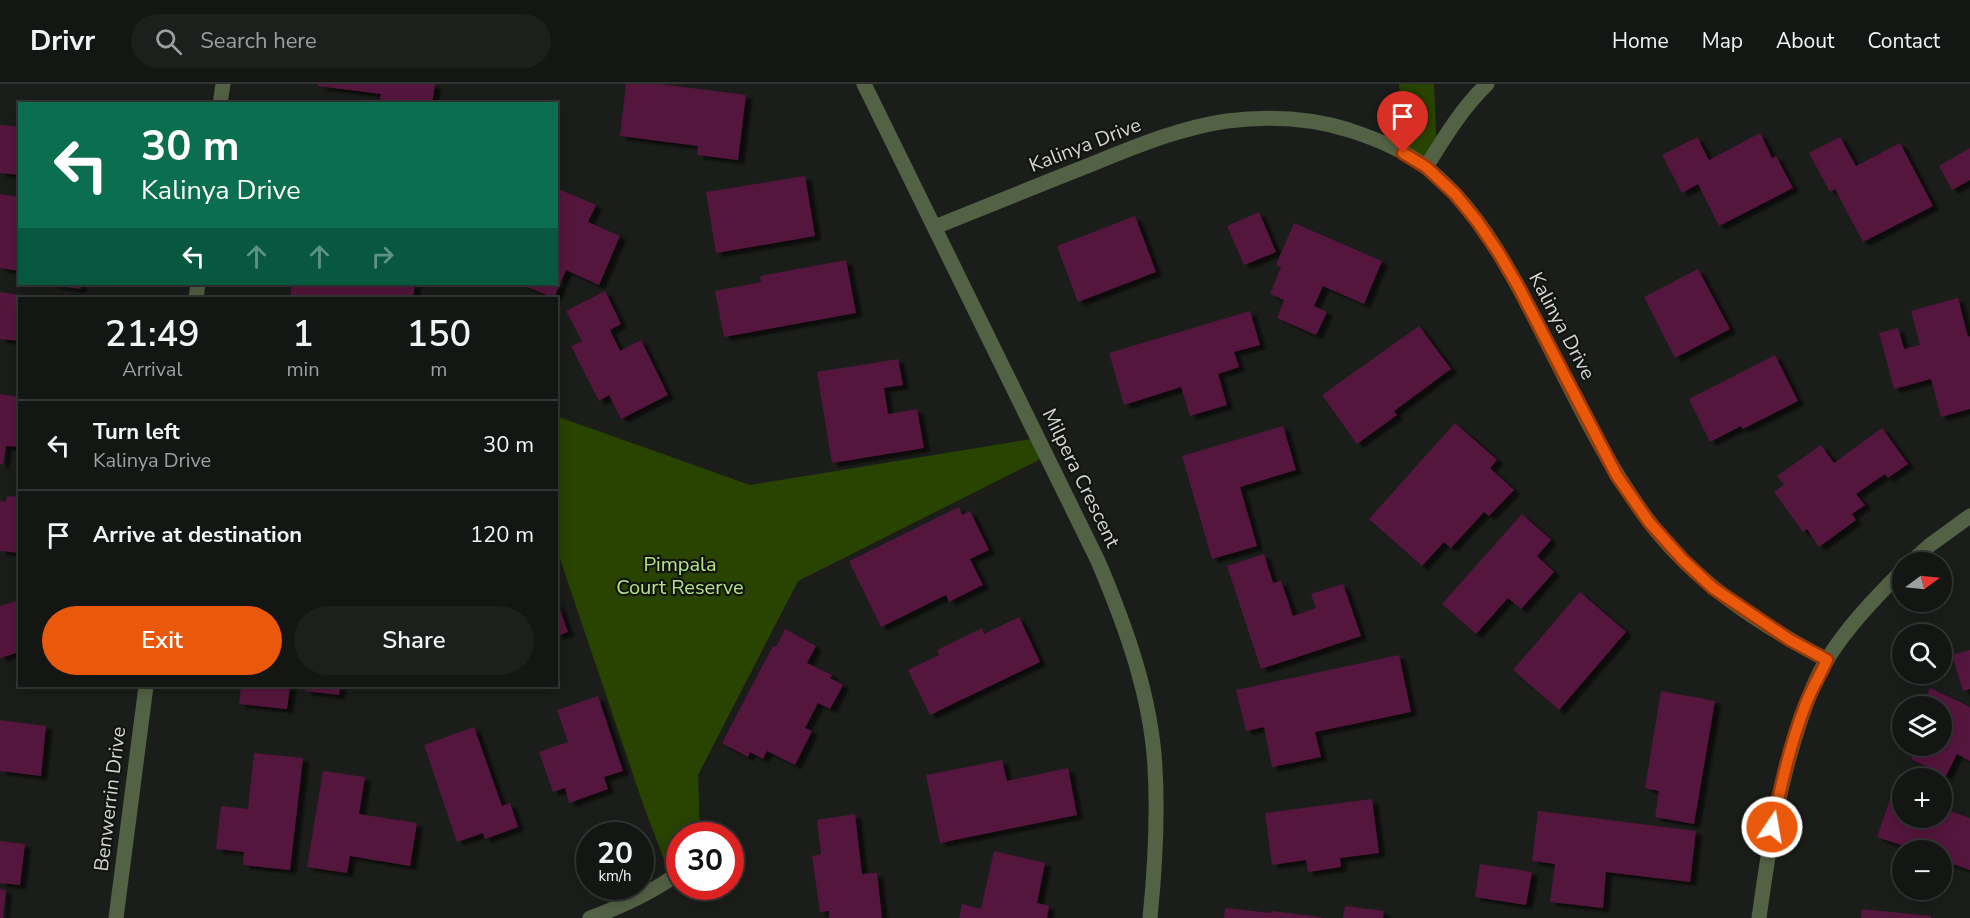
<!DOCTYPE html>
<meta charset="utf-8">
<style>
body{margin:0;font-family:"Nunito Sans",sans-serif;background:#1d1f1d;color:#f1f3f6;height:100vh;display:flex;flex-direction:column;font-size:22px;white-space:nowrap}
*{box-sizing:border-box;margin:0}
p{font-size:20px;color:#9d9fa0}
.icon{flex:none;width:33px;height:33px;fill:none;stroke:currentColor;stroke-width:2;stroke-linecap:round;stroke-linejoin:round}
.map{position:relative;flex:1;overflow:hidden}
.panel{position:absolute;left:18px;top:213px;width:540px;height:390px;display:flex;flex-direction:column;background:#141614;border-radius:0px;box-shadow:0 3px 15px #0003,0 0 0 2px #333534}
.panel>*{flex:none}
.guide{position:absolute;left:18px;top:18px;width:540px;height:183px;border-radius:0px;box-shadow:0 3px 15px #0003,0 0 0 2px #333534;background:#0b6e4f;color:#fff;overflow:hidden}
.needle{width:39px;rotate:75deg}
.tools{position:absolute;left:1892px;top:468px;display:grid;gap:12px}
.tools a{display:grid;place-items:center;width:60px;height:60px;border-radius:50%;background:#141614;box-shadow:0 3px 15px #0003,0 0 0 2px #333534;font-size:30px}
.speed{position:absolute;left:576px;top:738px;display:flex;gap:12px;font-size:30px;font-weight:700;text-align:center}
.speed>*{display:grid;place-content:center;width:78px;height:78px;border-radius:50%;background:#141614;box-shadow:0 3px 15px #0003,0 0 0 2px #333534;line-height:1}
.speed small{font-size:15px;font-weight:400}
.speed .limit{border:9px solid #d22;background:#fff;color:#111}
.pin{position:absolute;display:grid;place-items:center;width:51px;height:51px;color:#fff;margin:-62px -26px;border-radius:50% 50% 50% 0;rotate:-45deg;box-shadow:0 0 6px #0007}
.pin .icon{rotate:45deg}
.me{position:absolute;width:66px;margin:-33px;rotate:12deg;stroke-linejoin:round;filter:drop-shadow(0 0 4px #0008)}
.turn{display:flex;align-items:center;gap:21px;height:126px;padding:0 24px;font-size:27px}
.turn .icon{width:78px;height:78px;stroke-width:2.5}
.turn b{display:block;font-size:42px;line-height:51px}
.lanes{display:flex;align-items:center;height:57px;padding:0 24px;background:#0003;justify-content:center;gap:30px;direction:ltr}
.lanes .off{opacity:.35}
.eta{display:flex;justify-content:space-evenly;align-items:center;height:102px;text-align:center}
.eta b{font-size:36px;font-weight:600;line-height:42px}
.primary-button{display:flex;gap:12px;margin-top:auto;padding:12px 24px}
.primary-button a{flex:1;height:69px;border-radius:36px;background:#ea580c;color:#fff;font-size:24px;font-weight:600;line-height:69px;text-align:center}
.primary-button a+a{background:#1d1f1d;color:#f1f3f6}
ul{padding:0;list-style:none}
li{display:flex;align-items:center;gap:18px;height:90px;padding:0 24px;border-top:2px solid #333534}
li div{flex:1}
li b{display:block;font-size:22px}
li em{font-style:normal}
header{display:flex;align-items:center;gap:36px;box-sizing:border-box;height:84px;padding:0 30px;background:#141614;border-bottom:2px solid #333534}
header strong{font-size:28px}
nav{display:flex;gap:33px;margin-inline-start:auto;font-size:21px}
.search{width:420px;height:54px;background:#1d1f1d;display:flex;align-items:center;gap:15px;box-sizing:border-box;padding:0 21px;border-radius:33px;color:#9d9fa0;font-size:22px}
.map>svg:first-child{display:block}
.green{fill:#294300}
.building{fill:#54153e;filter:url(#shadow)}
.lines{fill:none;stroke-linecap:round;stroke-linejoin:round}
.street{stroke:#536145;stroke-width:15}
.route-casing{stroke:#983908;stroke-width:15}
.route{stroke:#ea580c;stroke-width:10}
.labels{text-anchor:middle;dominant-baseline:central;stroke-width:4.5;stroke-linejoin:round;paint-order:stroke}
.street-label{font-size:20px;fill:#d5d6d3;stroke:#121411}
.park-label{font-size:20px;fill:#b5e383;stroke:#121411}
</style>
<header>
<strong>Drivr</strong>
<div class="search"><svg class="icon" aria-label="search" viewBox="0 0 24 24"><circle cx="10" cy="10" r="6"/><path d="M15 15l6 6"/></svg>Search here</div>
<nav><a>Home</a><a>Map</a><a>About</a><a>Contact</a></nav>
</header>
<div class="map">
<svg width="1970" height="834" viewBox="0 0 1970 834">
<defs>
<filter id="shadow"><feDropShadow dx="6" dy="4" stdDeviation="1.5" flood-color="#0009"/></filter>
</defs>
<rect width="100%" height="100%" fill="#1b1d1a"/>
<path class="green" d="M 1399,0 L 1434,0 L 1437,66 L 1426,83 L 1403,69 Z
M 556,332 L 750,401 L 1038,354 L 1047,372 L 798,497 L 698,691 L 700,751 L 680,752 L 679,788 L 671,794 L 643,720 L 557,466 Z"/>
<path class="building" d="M 318,0 L 435,0 L 432,20 L 379,20 L 381,10 L 318,2 Z
M 626,0 L 660,0 L 746,11 L 738,76 L 697,71 L 698,62 L 620,52 Z
M 0,41 L 20,43 L 20,91 L 0,89 Z
M 1760,49 L 1772,74 L 1776,72 L 1793,104 L 1719,142 L 1698,100 L 1682,109 L 1662,71 L 1697,53 L 1709,76 Z
M 1840,53 L 1856,82 L 1900,59 L 1933,122 L 1863,158 L 1835,105 L 1830,108 L 1809,69 Z
M 1970,64 L 1970,96 L 1952,106 L 1939,82 Z
M 805,92 L 815,152 L 716,169 L 706,108 Z
M 556,104 L 596,121 L 588,138 L 620,152 L 599,201 L 566,186 L 554,214 L 520,200 L 556,200 Z
M 0,110 L 20,113 L 20,187 L 0,184 Z
M 1259,128 L 1276,168 L 1244,181 L 1227,142 Z
M 1135,132 L 1156,188 L 1078,218 L 1057,162 Z
M 1294,139 L 1382,177 L 1364,220 L 1323,202 L 1314,222 L 1327,228 L 1316,251 L 1277,234 L 1284,216 L 1270,210 L 1281,183 L 1276,181 Z
M 846,176 L 856,229 L 724,253 L 715,207 L 761,198 L 760,192 Z
M 1698,185 L 1730,245 L 1675,274 L 1644,213 Z
M 52,200 L 81,200 L 81,205 L 52,201 Z
M 292,200 L 415,200 L 413,214 L 379,212 L 378,214 L 290,214 Z
M 605,207 L 621,240 L 610,246 L 620,267 L 641,256 L 668,311 L 621,335 L 609,311 L 599,317 L 571,262 L 582,257 L 566,227 Z
M 0,208 L 37,213 L 37,214 L 20,214 L 20,257 L 0,255 Z
M 1958,214 L 1968,253 L 1970,252 L 1970,325 L 1941,333 L 1931,295 L 1894,305 L 1879,249 L 1898,244 L 1904,265 L 1920,261 L 1911,227 Z
M 1250,227 L 1260,261 L 1234,268 L 1239,283 L 1218,290 L 1227,321 L 1190,332 L 1181,303 L 1124,321 L 1109,269 Z
M 1419,242 L 1451,285 L 1394,327 L 1397,331 L 1357,360 L 1322,311 Z
M 1775,271 L 1798,317 L 1743,345 L 1741,342 L 1710,358 L 1689,315 Z
M 898,275 L 903,301 L 884,304 L 888,330 L 917,325 L 924,364 L 832,379 L 817,288 Z
M 0,310 L 20,313 L 20,363 L 6,362 L 3,381 L 0,380 Z
M 1455,339 L 1497,376 L 1490,384 L 1514,406 L 1489,432 L 1484,428 L 1451,464 L 1444,458 L 1422,482 L 1369,435 Z
M 1283,342 L 1296,386 L 1240,403 L 1257,462 L 1212,475 L 1182,372 Z
M 1882,344 L 1908,380 L 1888,394 L 1885,390 L 1856,410 L 1865,421 L 1852,430 L 1856,436 L 1819,463 L 1807,445 L 1803,448 L 1774,408 L 1784,401 L 1777,392 L 1821,361 L 1834,379 Z
M 7,412 L 20,413 L 20,469 L 0,467 L 0,417 L 6,418 Z
M 959,423 L 962,431 L 970,427 L 989,466 L 970,475 L 983,501 L 949,518 L 946,511 L 881,543 L 849,477 Z
M 1522,430 L 1551,456 L 1537,472 L 1554,488 L 1521,525 L 1508,514 L 1476,550 L 1442,520 Z
M 1264,470 L 1273,499 L 1281,497 L 1293,532 L 1316,524 L 1311,510 L 1343,500 L 1361,552 L 1261,585 L 1227,482 Z
M 1580,508 L 1626,548 L 1559,626 L 1513,586 Z
M 556,515 L 568,548 L 556,552 Z
M 20,516 L 20,568 L 0,574 L 0,522 Z
M 1019,533 L 1040,578 L 930,631 L 908,586 L 939,571 L 937,566 L 982,544 L 984,550 Z
M 785,545 L 816,562 L 807,579 L 832,591 L 830,594 L 843,601 L 830,625 L 818,619 L 805,644 L 812,647 L 795,681 L 767,667 L 763,675 L 750,668 L 748,673 L 722,659 L 773,562 L 776,563 Z
M 1970,566 L 1970,605 L 1963,607 L 1952,571 Z
M 1399,571 L 1411,628 L 1315,648 L 1321,673 L 1272,683 L 1264,643 L 1246,647 L 1236,606 Z
M 241,602 L 290,602 L 287,625 L 239,620 Z
M 306,602 L 340,602 L 339,611 L 305,607 Z
M 1930,604 L 1970,623 L 1970,677 L 1957,670 L 1946,692 L 1911,675 L 1917,662 L 1941,662 L 1941,622 L 1921,622 Z
M 1661,607 L 1715,617 L 1694,740 L 1655,733 L 1659,707 L 1645,704 Z
M 598,612 L 623,687 L 604,693 L 608,705 L 569,719 L 565,704 L 553,708 L 539,668 L 568,658 L 557,626 Z
M 0,636 L 46,642 L 41,692 L 0,687 Z
M 474,643 L 502,722 L 510,719 L 518,743 L 485,755 L 483,749 L 457,758 L 424,661 Z
M 254,669 L 303,674 L 290,786 L 243,781 L 244,768 L 216,765 L 221,722 L 248,725 Z
M 1002,676 L 1007,697 L 1068,684 L 1077,731 L 940,759 L 926,691 Z
M 323,687 L 365,693 L 359,730 L 417,739 L 410,782 L 350,772 L 347,789 L 307,783 Z
M 1893,707 L 1902,710 L 1902,734 L 1941,734 L 1941,724 L 1970,734 L 1970,786 L 1941,776 L 1941,766 L 1916,766 L 1877,753 Z
M 1372,715 L 1379,769 L 1340,774 L 1341,783 L 1308,788 L 1306,776 L 1272,781 L 1265,729 Z
M 1538,727 L 1696,747 L 1690,798 L 1606,788 L 1603,824 L 1550,818 L 1555,780 L 1532,777 Z
M 855,730 L 862,790 L 877,789 L 882,834 L 829,834 L 829,827 L 820,828 L 812,772 L 821,770 L 817,736 Z
M 0,757 L 25,760 L 20,801 L 0,799 Z
M 994,767 L 1045,779 L 1037,819 L 1049,822 L 1047,834 L 959,834 L 962,820 L 981,825 Z
M 1480,780 L 1532,788 L 1526,821 L 1475,813 Z
M 0,805 L 6,806 L 3,834 L 0,834 Z
M 1345,822 L 1384,827 L 1383,834 L 1343,834 Z
M 1225,824 L 1271,829 L 1272,827 L 1321,833 L 1321,834 L 1224,834 Z
M 1862,825 L 1931,832 L 1931,834 L 1861,834 Z"/>
<g class="lines">
<path class="street" d="M 864,0 L 1098,477 C 1126,543 1151,612 1155,683 C 1158,734 1155,784 1150,834
M 220,20 L 223,0
M 1426,83 C 1444,54 1462,24 1487,0
M 935,143 C 985,123 1036,102 1087,82 C 1132,64 1178,44 1227,37 C 1267,32 1310,34 1349,46 C 1376,55 1405,66 1427,84 C 1475,122 1506,178 1533,231 C 1569,300 1601,373 1648,436 C 1694,498 1759,540 1827,576
M 196,214 L 198,200
M 1911,478 L 1930,461 L 1970,432
M 116,834 L 146,602
M 590,834 C 623,822 652,809 680,788
M 1759,834 C 1768,768 1778,704 1799,641 C 1806,619 1815,594 1828,574 C 1848,542 1875,514 1902,487"/>
</g>
<g class="lines">
<g class="route-casing">
<path id="route" d="M 1403,69 L 1426,83 L 1455,110 L 1477,137 L 1498,168 L 1518,202 L 1617,392 L 1649,438 L 1683,476 L 1713,504 L 1790,556 L 1827,576 C 1820,591 1811,606 1805,622 C 1790,661 1781,702 1772,743"/>
</g>
<use href="#route" class="route"/>
</g>
<g class="labels">
<g class="street-label">
<text transform="translate(1085 61) rotate(-21)">Kalinya Drive</text>
<text transform="translate(1562 242) rotate(62)">Kalinya Drive</text>
<text transform="translate(1081 394) rotate(64)">Milpera Crescent</text>
<text transform="translate(110 715) rotate(-83)">Benwerrin Drive</text>
</g>
<g class="park-label">
<text x="680" y="480">Pimpala<tspan x="680" dy="23">Court Reserve</tspan></text>
</g>
</g>
</svg>
<div class="tools">
<a><svg class="needle" viewBox="-14 -14 28 28"><path d="M0-13l5 13h-10z" fill="#e53935"/><path d="M0 13l5-13h-10z" fill="#9d9fa0"/></svg></a>
<a><svg class="icon" aria-label="search" viewBox="0 0 24 24"><circle cx="10" cy="10" r="6"/><path d="M15 15l6 6"/></svg></a>
<a><svg class="icon" aria-label="layers" viewBox="0 0 24 24"><path d="M12 4l9 5-9 5-9-5zM3 14l9 5 9-5"/></svg></a>
<a>+</a>
<a>−</a>
</div>
<div class="speed"><div>20<small>km/h</small></div><div class="limit">30</div></div>
<div class="pin" style="left:1403px;top:69px;background:#d93025"><svg class="icon" aria-label="arrive" viewBox="0 0 24 24"><path d="M6 21V4h12l-3 4 3 4H6"/></svg></div>
<svg class="me" style="left:1772px;top:743px" viewBox="-20 -20 40 40"><circle r="17" fill="#ea580c" stroke="#fff" stroke-width="3"/><path d="M0-11L8 9 0 5-8 9z" fill="#fff"/></svg>
<div class="guide">
<div class="turn"><svg class="icon" aria-label="left" viewBox="0 0 24 24"><path d="M17 20v-9H6M10 6l-5 5 5 5"/></svg><div><b>30 m</b>Kalinya Drive</div></div>
<div class="lanes"><svg class="icon" aria-label="left" viewBox="0 0 24 24"><path d="M17 20v-9H6M10 6l-5 5 5 5"/></svg><svg class="icon off" aria-label="ahead" viewBox="0 0 24 24"><path d="M12 20V5M6 11l6-6 6 6"/></svg><svg class="icon off" aria-label="ahead" viewBox="0 0 24 24"><path d="M12 20V5M6 11l6-6 6 6"/></svg><svg class="icon off" aria-label="right" viewBox="0 0 24 24"><path d="M7 20v-9h11M14 6l5 5-5 5"/></svg></div>
</div>
<section class="panel">
<div class="eta">
<div><b>21:49</b><p>Arrival</p></div>
<div><b>1</b><p>min</p></div>
<div><b>150</b><p>m</p></div>
</div>
<ul>
<li><svg class="icon" aria-label="left" viewBox="0 0 24 24"><path d="M17 20v-9H6M10 6l-5 5 5 5"/></svg><div><b>Turn left</b><p>Kalinya Drive</p></div><em>30 m</em></li>
<li><svg class="icon" aria-label="arrive" viewBox="0 0 24 24"><path d="M6 21V4h12l-3 4 3 4H6"/></svg><div><b>Arrive at destination</b></div><em>120 m</em></li>
</ul>
<div class="primary-button"><a>Exit</a><a>Share</a></div>
</section>
</div>
